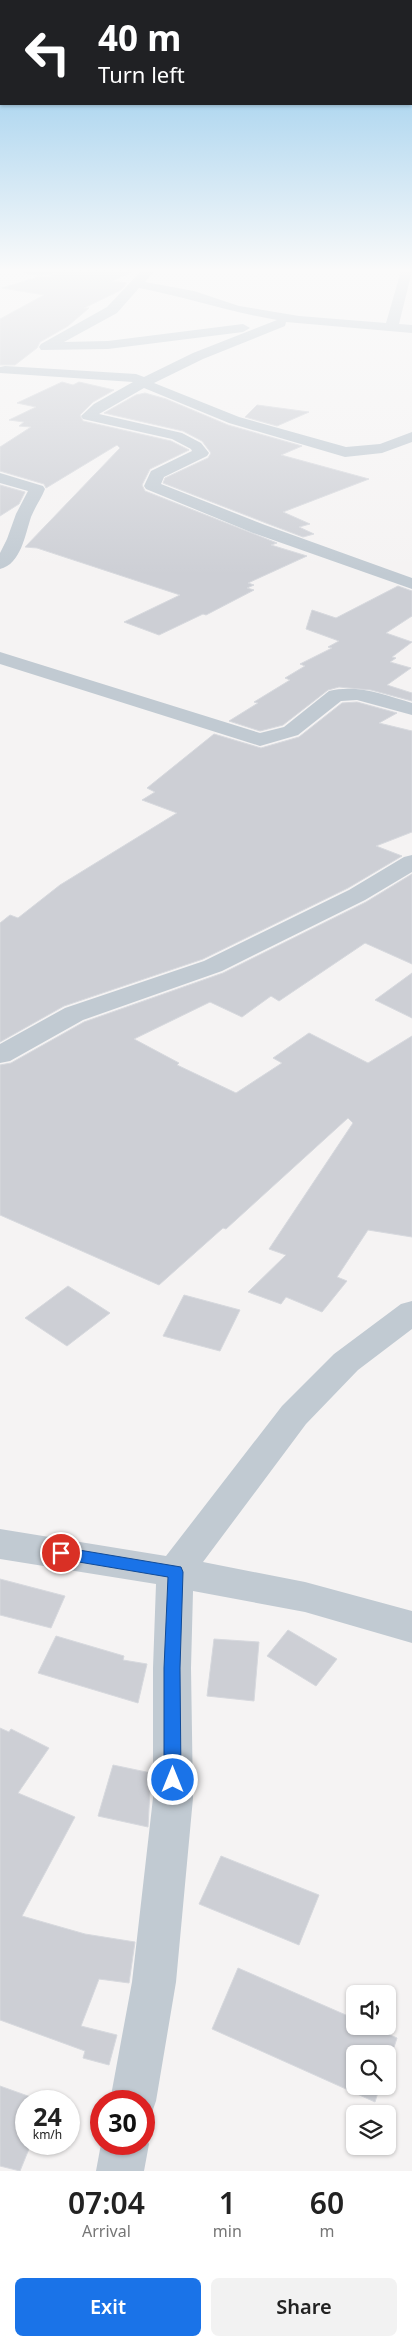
<!DOCTYPE html>
<style>
body{margin:0;font-family:"Noto Sans",sans-serif;background:#f2f2f2;color:#222;height:100vh;display:flex;flex-direction:column;font-size:19px;white-space:nowrap}
*{box-sizing:border-box;margin:0}
p{font-size:16px;color:#767676}
.icon{flex:none;width:28px;height:28px;fill:none;stroke:currentColor;stroke-width:2;stroke-linecap:round;stroke-linejoin:round}
.map{position:relative;height:2171px;overflow:hidden}
.details{display:flex;flex-direction:column;background:#fff;flex:1}
.details>*{flex:none}
.banner{position:absolute;left:0px;top:0px;width:412px;height:105px;box-shadow:0 1px 4px #0004;background:#202124;color:#fff;overflow:hidden}
.fabs{position:absolute;left:346px;top:1985px;display:grid;gap:10px}
.fabs a{display:grid;place-items:center;width:50px;height:50px;border-radius:8px;background:#fff;box-shadow:0 1px 4px #0004;font-size:25px}
.speed{position:absolute;left:15px;top:2090px;display:flex;gap:10px;font-size:25px;font-weight:700;text-align:center}
.speed>*{display:grid;place-content:center;width:65px;height:65px;border-radius:50%;background:#fff;box-shadow:0 1px 4px #0004;line-height:1}
.speed small{font-size:12px;font-weight:400}
.speed .limit{border:8px solid #d22;background:#fff;color:#111}
.pin{position:absolute;display:grid;place-items:center;width:42px;height:42px;color:#fff;margin:-21px;border:2px solid #fff;border-radius:50%;box-shadow:0 1px 5px #0007}
.me{position:absolute;width:55px;margin:-28px;rotate:0deg;stroke-linejoin:round;filter:drop-shadow(0 0 4px #0008)}
.turn{display:flex;align-items:center;gap:18px;height:105px;padding:0 15px;font-size:22px}
.turn .icon{width:65px;height:65px;stroke-width:2.5}
.turn b{display:block;font-size:35px;line-height:42px}
.eta{display:flex;justify-content:space-evenly;align-items:center;height:85px;text-align:center}
.eta b{font-size:30px;font-weight:600;line-height:35px}
.cta{display:flex;gap:10px;margin-top:auto;padding:10px 15px}
.cta a{flex:1;height:58px;border-radius:8px;background:#1a73e8;color:#fff;font-size:20px;font-weight:600;line-height:58px;text-align:center}
.cta a+a{background:#f2f2f2;color:#222}
.map>svg:first-child{display:block}
.building{fill:#cdcfd5;stroke:#d7d9de}
.lines{fill:none;stroke-linecap:round;stroke-linejoin:round}
.minor{fill:#c1cad2;fill-rule:evenodd}
.route{fill:#1a73e8;stroke:#114b97}
</style>
<div class="map">
<svg width="412" height="2171" viewBox="0 0 412 2171">
<rect width="100%" height="100%" fill="#f5f3f3"/>
<path class="building" d="M 60,271 L 134,271 L 112,281 L 127,283 L 121,290 L 84,308 L 89,308 L 68,326 L 40,342 L 37,348 L 15,365 L 0,365 L 0,319 L 44,295 L 2,288 L 38,277 L 51,276 Z
M 62,382 L 73,385 L 79,382 L 114,390 L 93,402 L 80,415 L 83,421 L 171,441 L 189,450 L 150,469 L 142,485 L 145,491 L 277,543 L 271,545 L 307,556 L 248,583 L 254,585 L 247,588 L 254,590 L 206,615 L 203,614 L 159,635 L 124,622 L 180,595 L 37,548 L 25,547 L 120,448 L 117,445 L 46,488 L 44,484 L 0,471 L 0,447 L 31,427 L 19,426 L 24,422 L 9,420 L 36,407 L 17,403 Z
M 145,393 L 166,399 L 228,425 L 302,446 L 281,455 L 369,479 L 283,512 L 310,524 L 299,527 L 314,534 L 303,537 L 266,523 L 163,483 L 165,478 L 208,458 L 211,453 L 202,441 L 183,431 L 104,413 L 136,395 Z
M 257,405 L 309,412 L 277,426 L 245,417 Z
M 0,485 L 25,492 L 19,504 L 0,516 Z
M 398,586 L 412,591 L 412,616 L 386,633 L 412,642 L 392,657 L 396,658 L 390,662 L 411,668 L 387,685 L 412,693 L 412,701 L 371,690 L 339,687 L 328,690 L 283,725 L 260,731 L 229,721 L 258,703 L 254,702 L 290,680 L 285,678 L 305,666 L 300,664 L 332,648 L 328,647 L 339,641 L 306,629 L 312,610 L 336,618 Z
M 357,702 L 397,713 L 379,723 L 412,731 L 412,832 L 376,846 L 402,856 L 348,888 L 203,959 L 64,1006 L 0,1042 L 0,923 L 10,915 L 18,918 L 60,885 L 177,813 L 142,800 L 155,792 L 147,788 L 214,734 L 261,748 L 299,737 L 342,703 Z
M 412,874 L 412,964 L 365,943 L 279,1001 L 271,996 L 242,1017 L 210,1002 L 134,1039 L 179,1063 L 177,1065 L 236,1093 L 282,1063 L 273,1058 L 309,1033 L 368,1063 L 412,1036 L 412,1237 L 368,1230 L 337,1277 L 347,1281 L 322,1312 L 286,1297 L 281,1304 L 248,1292 L 286,1255 L 269,1249 L 353,1123 L 348,1118 L 226,1229 L 223,1228 L 159,1285 L 0,1215 L 0,1065 L 11,1063 L 84,1022 L 223,973 L 366,902 Z
M 412,973 L 412,1018 L 375,1000 Z
M 68,1286 L 110,1313 L 67,1346 L 25,1318 Z
M 184,1295 L 240,1310 L 220,1351 L 163,1336 Z
M 0,1579 L 65,1596 L 51,1628 L 0,1615 Z
M 288,1630 L 337,1659 L 316,1686 L 267,1656 Z
M 56,1636 L 124,1656 L 123,1660 L 147,1664 L 138,1703 L 38,1673 Z
M 214,1639 L 259,1642 L 254,1701 L 207,1696 Z
M 0,1728 L 9,1732 L 11,1729 L 49,1748 L 18,1793 L 75,1817 L 22,1916 L 85,1934 L 135,1942 L 129,1983 L 99,1979 L 81,2026 L 117,2035 L 109,2065 L 83,2058 L 85,2051 L 0,2020 Z
M 113,1765 L 151,1773 L 148,1827 L 98,1816 Z
M 221,1856 L 319,1895 L 299,1945 L 199,1904 Z
M 238,1968 L 355,2019 L 355,2026 L 371,2026 L 397,2038 L 388,2066 L 388,2054 L 355,2054 L 355,2086 L 380,2086 L 375,2102 L 212,2029 Z
M 0,2086 L 42,2101 L 26,2101 L 26,2144 L 31,2144 L 20,2171 L 0,2166 Z"/>
<g class="lines">
<path class="minor" d="M 22,271 L 58,271 C 51,277 29,277 22,271 Z
M 141,271 L 154,271 L 145,282 L 194,291 L 239,306 L 299,316 L 386,323 L 401,271 L 412,271 L 399,324 L 412,325 L 412,333 L 286,322 L 285,326 L 203,359 L 154,383 L 239,417 L 346,447 L 380,444 L 412,432 L 412,442 L 382,453 L 345,457 L 229,423 L 144,388 L 99,414 L 182,433 L 201,443 L 209,453 L 207,456 L 164,477 L 161,484 L 265,525 L 412,578 L 412,589 L 253,533 L 146,489 L 144,486 L 151,471 L 192,451 L 191,449 L 172,439 L 83,419 L 81,416 L 94,404 L 133,382 L 0,373 L 0,367 L 5,366 L 136,374 L 144,377 L 193,353 L 277,320 C 230,312 186,297 139,288 L 117,313 L 64,342 L 108,341 L 243,324 L 250,328 L 243,332 L 108,349 L 41,350 L 39,347 L 41,344 L 107,307 Z
M 0,473 L 43,486 L 45,489 C 41,499 35,507 31,517 C 25,535 21,564 0,569 L 0,553 L 7,539 L 16,514 L 28,491 L 0,483 Z
M 0,652 L 260,733 L 284,727 L 329,691 C 357,684 385,695 412,703 L 412,715 L 357,700 L 341,701 L 298,735 L 260,746 L 0,664 Z
M 412,855 L 412,872 L 365,900 L 222,971 L 83,1020 L 10,1061 L 0,1063 L 0,1044 L 65,1008 L 204,961 L 349,890 L 404,857 Z
M 412,1301 L 412,1329 L 358,1370 L 306,1424 L 203,1562 L 305,1582 L 412,1611 L 412,1643 L 305,1612 L 193,1591 L 191,1668 L 193,1798 L 176,1982 L 156,2101 L 150,2118 L 144,2120 L 144,2101 L 110,2101 L 132,1982 L 153,1798 L 153,1668 L 156,1584 L 0,1559 L 0,1529 L 166,1556 L 282,1406 L 334,1354 L 401,1304 Z
M 144,2132 L 149,2144 L 144,2171 L 96,2171 L 101,2144 L 144,2144 Z"/>
</g>
<linearGradient id="sky" x2="0" y2="1"><stop stop-color="#85c3ea"/><stop offset="0.47" stop-color="#fafafa"/><stop offset="1" stop-color="#fafafa" stop-opacity="0"/></linearGradient>
<rect width="412" height="575" fill="url(#sky)"/>
<path class="route" d="M 61,1547 L 181,1567 L 183,1572 L 180,1668 L 181,1780 L 179,1785 L 173,1787 L 167,1785 L 164,1780 L 164,1668 L 168,1577 L 61,1559 L 55,1557 L 53,1553 L 55,1549 Z"/>
</svg>
<div class="fabs">
<a><svg class="icon" aria-label="sound" viewBox="0 0 24 24"><path d="M4 9h4l5-4v14l-5-4H4zM17 9q2 3 0 6"/></svg></a>
<a><svg class="icon" aria-label="search" viewBox="0 0 24 24"><circle cx="10" cy="10" r="6"/><path d="M15 15l6 6"/></svg></a>
<a><svg class="icon" aria-label="layers" viewBox="0 0 24 24"><path d="M12 4l9 5-9 5-9-5zM3 14l9 5 9-5"/></svg></a>
</div>
<div class="speed"><div>24<small>km/h</small></div><div class="limit">30</div></div>
<div class="pin" style="left:61px;top:1553px;background:#d93025"><svg class="icon" aria-label="arrive" viewBox="0 0 24 24"><path d="M6 21V4h12l-3 4 3 4H6"/></svg></div>
<svg class="me" style="left:173px;top:1780px" viewBox="-20 -20 40 40"><circle r="17" fill="#1a73e8" stroke="#fff" stroke-width="3"/><path d="M0-11L8 9 0 5-8 9z" fill="#fff"/></svg>
<div class="banner">
<div class="turn"><svg class="icon" aria-label="left" viewBox="0 0 24 24"><path d="M17 20v-9H6M10 6l-5 5 5 5"/></svg><div><b>40 m</b>Turn left</div></div>
</div>
</div>
<section class="details">
<div class="eta">
<div><b>07:04</b><p>Arrival</p></div>
<div><b>1</b><p>min</p></div>
<div><b>60</b><p>m</p></div>
</div>
<div class="cta"><a>Exit</a><a>Share</a></div>
</section>
